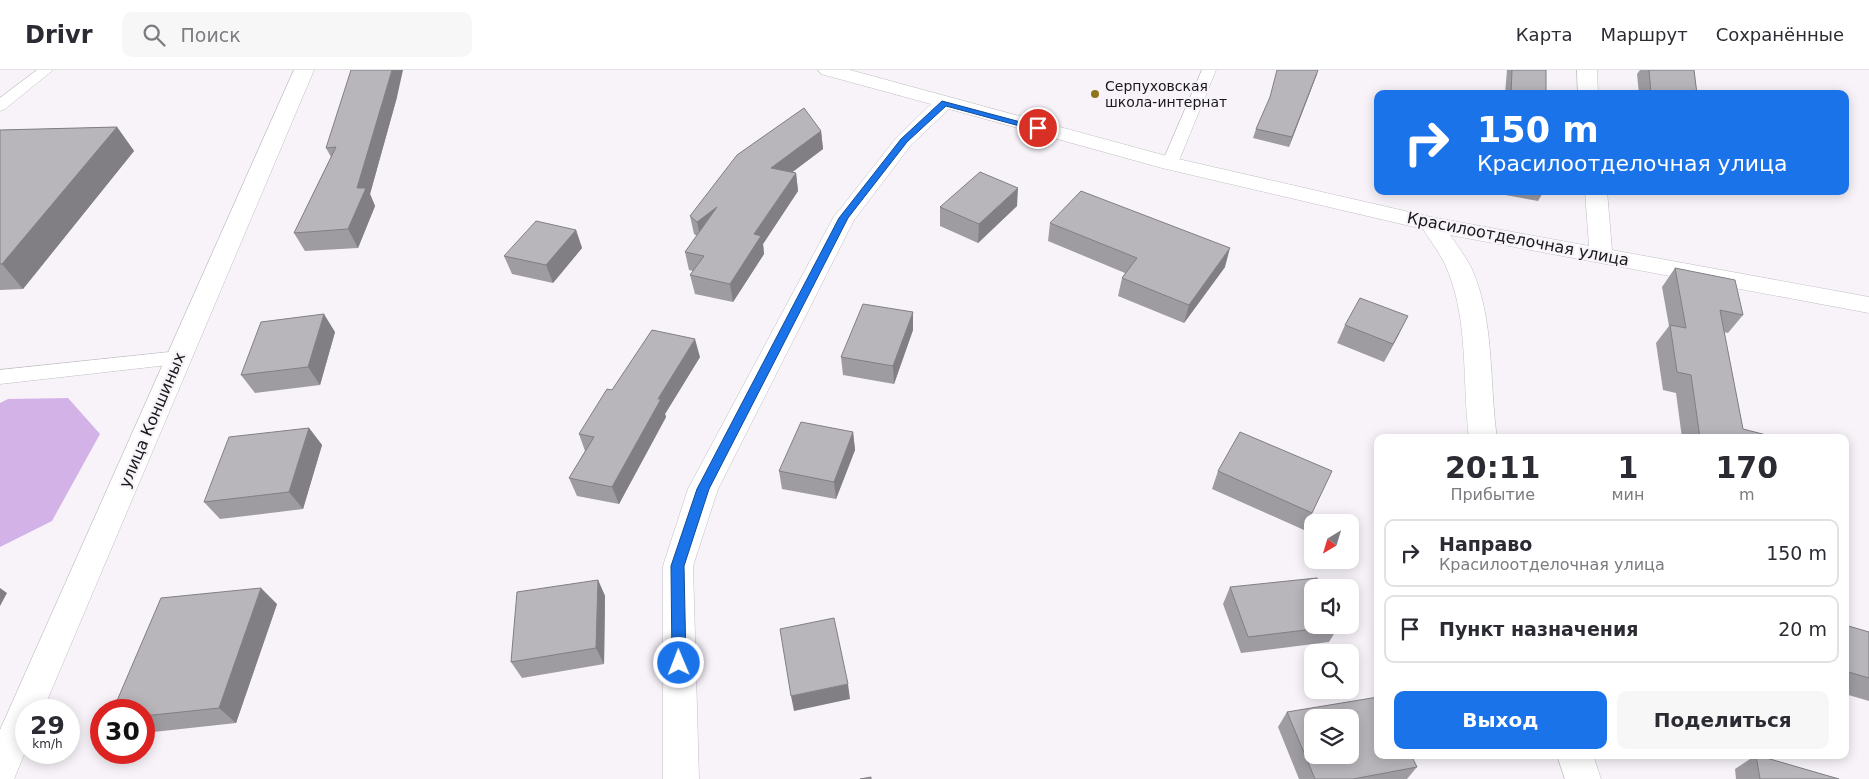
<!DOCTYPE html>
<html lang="ru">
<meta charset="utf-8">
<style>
body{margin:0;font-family:"DejaVu Sans",sans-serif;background:#f7f7f7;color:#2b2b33;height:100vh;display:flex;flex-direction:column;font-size:19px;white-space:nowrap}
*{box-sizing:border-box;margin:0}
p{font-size:16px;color:#7c7c81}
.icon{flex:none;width:28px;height:28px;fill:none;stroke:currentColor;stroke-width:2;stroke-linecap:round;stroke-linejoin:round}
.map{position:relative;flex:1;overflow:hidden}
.drawer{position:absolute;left:1374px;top:364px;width:475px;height:325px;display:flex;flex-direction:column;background:#fff;border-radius:10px;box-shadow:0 2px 12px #0003}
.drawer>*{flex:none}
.top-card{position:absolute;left:1374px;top:20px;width:475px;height:105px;border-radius:10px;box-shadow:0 2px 12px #0003;background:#1a73e8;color:#fff;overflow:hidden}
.needle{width:32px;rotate:218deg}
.buttons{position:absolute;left:1304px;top:444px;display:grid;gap:10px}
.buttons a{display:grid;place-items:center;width:55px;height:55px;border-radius:10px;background:#fff;box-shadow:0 2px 12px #0003;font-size:25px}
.speed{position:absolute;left:15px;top:629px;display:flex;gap:10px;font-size:25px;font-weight:700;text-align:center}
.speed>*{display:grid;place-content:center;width:65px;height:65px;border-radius:50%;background:#fff;box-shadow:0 2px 12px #0003;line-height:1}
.speed small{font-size:12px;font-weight:400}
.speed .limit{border:8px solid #d22;background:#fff;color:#111}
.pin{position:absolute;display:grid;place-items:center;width:42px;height:42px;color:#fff;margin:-21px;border:2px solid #fff;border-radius:50%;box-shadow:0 1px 5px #0007}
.me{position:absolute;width:55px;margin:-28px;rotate:359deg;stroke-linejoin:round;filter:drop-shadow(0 0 4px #0008)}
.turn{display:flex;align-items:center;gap:18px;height:105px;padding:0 20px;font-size:22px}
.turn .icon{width:65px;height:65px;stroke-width:2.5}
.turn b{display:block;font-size:35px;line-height:42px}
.eta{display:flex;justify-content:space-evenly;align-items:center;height:85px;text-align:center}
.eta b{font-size:30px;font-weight:700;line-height:35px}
.cta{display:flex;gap:10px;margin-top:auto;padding:10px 20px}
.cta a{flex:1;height:58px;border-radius:10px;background:#1a73e8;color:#fff;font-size:20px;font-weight:700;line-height:58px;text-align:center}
.cta a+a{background:#f7f7f7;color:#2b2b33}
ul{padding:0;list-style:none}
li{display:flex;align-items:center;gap:15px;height:68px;margin:0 10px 8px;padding:0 10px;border:2px solid #e1e1e2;border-radius:10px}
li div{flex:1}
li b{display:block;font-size:19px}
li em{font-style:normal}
header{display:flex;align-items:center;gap:30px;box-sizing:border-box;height:70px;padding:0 25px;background:#fff;border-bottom:1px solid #e1e1e2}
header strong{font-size:24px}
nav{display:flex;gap:28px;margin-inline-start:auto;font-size:18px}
.search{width:350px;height:45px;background:#f7f7f7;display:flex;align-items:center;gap:12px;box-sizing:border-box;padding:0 18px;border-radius:10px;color:#7c7c81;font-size:19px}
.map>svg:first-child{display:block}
.forest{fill:#d3b3e7}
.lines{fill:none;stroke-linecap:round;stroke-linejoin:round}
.lane-casing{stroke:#c1bec3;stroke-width:1}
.street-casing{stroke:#c1bec3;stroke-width:1}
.secondary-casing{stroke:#c1bec3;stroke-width:1}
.lane{fill:#fff;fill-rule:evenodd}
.street{fill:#fff;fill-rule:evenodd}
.secondary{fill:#fff;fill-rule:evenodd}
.wall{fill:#9e9ca1}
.shaded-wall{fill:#817f83}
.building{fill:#b8b5bb;stroke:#817f83;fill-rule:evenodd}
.route{fill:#1a73e8;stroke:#114b97}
.poi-dot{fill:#8f7419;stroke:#f7f3f9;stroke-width:2}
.labels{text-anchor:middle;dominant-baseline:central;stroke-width:4.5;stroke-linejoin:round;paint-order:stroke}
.far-poi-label{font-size:14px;fill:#19181a;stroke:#f7f3f9;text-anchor:start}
.street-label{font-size:16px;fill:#19181a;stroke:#f7f3f9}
</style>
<header>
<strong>Drivr</strong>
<div class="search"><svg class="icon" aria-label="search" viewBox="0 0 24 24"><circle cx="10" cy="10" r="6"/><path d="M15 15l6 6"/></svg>Поиск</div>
<nav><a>Карта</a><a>Маршрут</a><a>Сохранённые</a></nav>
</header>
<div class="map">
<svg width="1869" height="709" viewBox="0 0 1869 709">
<rect width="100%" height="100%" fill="#f7f3f9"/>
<path class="forest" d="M 68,328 L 100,364 L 52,451 L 0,477 L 0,333 L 8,329 Z"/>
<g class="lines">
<g class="lane-casing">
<path id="lane" d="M 37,0 L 53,0 L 5,39 L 0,41 L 0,28 Z
M 1202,0 L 1216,0 L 1178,93 L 1176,97 L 1164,97 L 1162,93 Z
M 179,281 L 186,283 L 189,288 L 186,293 L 0,314 L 0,300 Z"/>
</g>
<g class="street-casing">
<path id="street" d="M 818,0 L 850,0 L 1174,88 L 1431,147 L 1589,176 L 1585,121 L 1607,121 L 1612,180 L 1869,227 L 1869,243 L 1450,165 C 1457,175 1465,186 1471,197 C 1495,249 1489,312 1497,368 L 1469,368 C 1462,312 1469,251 1447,199 C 1441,184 1431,172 1423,159 L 1162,98 L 949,39 L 911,75 L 854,150 L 718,419 L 693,496 L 699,709 L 663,709 L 663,496 L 688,419 L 833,148 L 897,67 L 931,34 L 821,4 Z
M 1577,0 L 1597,0 L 1598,24 L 1578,24 Z
M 1557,685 L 1593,685 L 1601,709 L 1565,709 Z"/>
</g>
<g class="secondary-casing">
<path id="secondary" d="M 294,0 L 314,0 L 43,640 L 26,640 L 26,680 L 14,709 L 0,709 L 0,660 Z"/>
</g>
<use href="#lane" class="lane"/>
<use href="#street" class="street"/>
<use href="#secondary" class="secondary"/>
</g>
<path class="wall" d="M 1507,0 L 1546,0 L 1546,24 L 1505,24 Z
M 1640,0 L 1694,0 L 1697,24 L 1639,24 L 1637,4 Z
M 1317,4 L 1289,77 L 1253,68 L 1256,59 Z
M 397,27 L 370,124 L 375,136 L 358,178 L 305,181 L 294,163 L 331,87 L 326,78 Z
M 117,57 L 134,81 L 23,219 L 0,220 L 0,60 Z
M 821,61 L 823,79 L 792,102 L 796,103 L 798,121 L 763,174 L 764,184 L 733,232 L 695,224 L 690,205 L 693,201 L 689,200 L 685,182 L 697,166 L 694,164 L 690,146 Z
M 1500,121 L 1544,121 L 1538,131 L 1500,124 Z
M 1017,136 L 978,173 L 940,156 L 940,137 Z
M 1050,153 L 1225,197 L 1184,253 L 1118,226 L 1122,208 L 1125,203 L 1048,171 Z
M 576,160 L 582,178 L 553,213 L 512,204 L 504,186 Z
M 1675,198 L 1743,245 L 1728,263 L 1724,262 L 1743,359 L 1778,368 L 1682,368 L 1676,323 L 1663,320 L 1656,273 L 1669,256 L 1662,217 Z
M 1345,255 L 1399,264 L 1384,292 L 1337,273 Z
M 913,260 L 894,314 L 843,305 L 841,287 Z
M 335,262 L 320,315 L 255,323 L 241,305 Z
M 700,287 L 665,344 L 666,347 L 619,434 L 577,426 L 569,408 L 585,381 L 579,364 L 612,320 Z
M 309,358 L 322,375 L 303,439 L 220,449 L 204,432 Z
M 853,362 L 855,380 L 836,429 L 782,419 L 779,401 Z
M 1218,401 L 1332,401 L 1304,460 L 1212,419 Z
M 598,510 L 605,526 L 604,594 L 522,608 L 511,592 Z
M 1230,517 L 1339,556 L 1329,572 L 1241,583 L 1223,534 Z
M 277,534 L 236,653 L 144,663 L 144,640 Z
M 1845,555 L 1869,562 L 1869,631 L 1845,624 Z
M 1287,642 L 1417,697 L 1407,709 L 1299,709 L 1278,657 Z
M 1756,685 L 1839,709 L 1736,709 L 1735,699 Z"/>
<path class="shaded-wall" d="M 392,0 L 403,0 L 397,27 L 370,124 L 375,136 L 358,178 L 348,159 L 357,118 Z
M 1318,0 L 1317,4 L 1289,77 L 1292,67 Z
M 117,57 L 134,81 L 23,219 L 2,194 Z
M 821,61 L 823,79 L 774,116 L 771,98 Z
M 796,103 L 798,121 L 763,174 L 764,184 L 733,232 L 730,214 L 754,164 Z
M 1018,118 L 1017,136 L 978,173 L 979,154 Z
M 717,137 L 701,170 L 697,152 Z
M 576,160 L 582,178 L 553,213 L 546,195 Z
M 1230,178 L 1225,197 L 1184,253 L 1189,235 Z
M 913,242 L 913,260 L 894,314 L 893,296 Z
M 324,244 L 335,262 L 320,315 L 308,297 Z
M 1408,246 L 1399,264 L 1384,292 L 1393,274 Z
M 695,269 L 700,287 L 665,344 L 666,347 L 619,434 L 612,417 L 658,329 Z
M 309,358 L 322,375 L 303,439 L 289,422 Z
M 853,362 L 855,380 L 836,429 L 834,412 Z
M 598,510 L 605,526 L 604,594 L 596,578 Z
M 0,518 L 7,523 L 0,536 Z
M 261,518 L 277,534 L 236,653 L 219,638 Z
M 848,614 L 850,629 L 794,641 L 791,626 Z"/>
<path class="building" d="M 351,0 L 392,0 L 357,118 L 366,118 L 348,159 L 294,163 L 336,77 L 326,78 Z
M 1277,0 L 1318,0 L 1292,67 L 1256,59 L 1270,27 Z
M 1512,0 L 1546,0 L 1546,24 L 1511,24 Z
M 1649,0 L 1694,0 L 1697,24 L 1651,24 Z
M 804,38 L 821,61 L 771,98 L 796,103 L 754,164 L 761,166 L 730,214 L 690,205 L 704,186 L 685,182 L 717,137 L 697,152 L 690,146 L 737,85 Z
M 117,57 L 2,194 L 0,194 L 0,60 Z
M 980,102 L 1018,118 L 979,154 L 940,137 Z
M 1081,121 L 1230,178 L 1189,235 L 1122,208 L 1137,188 L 1050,153 Z
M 536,151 L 576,160 L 546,195 L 504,186 Z
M 1675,198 L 1735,210 L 1743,245 L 1720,240 L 1743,359 L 1778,368 L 1700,368 L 1691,305 L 1677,302 L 1670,255 L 1686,258 Z
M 1360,228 L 1408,246 L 1393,274 L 1345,255 Z
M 863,234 L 913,242 L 893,296 L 841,287 Z
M 324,244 L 308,297 L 241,305 L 261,252 Z
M 652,260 L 695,269 L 658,329 L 661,329 L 612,417 L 569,408 L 594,367 L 579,364 L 607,319 L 612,320 Z
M 801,352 L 853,362 L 834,412 L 779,401 Z
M 309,358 L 289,422 L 204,432 L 229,367 Z
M 1240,362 L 1332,401 L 1312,443 L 1218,401 Z
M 1317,508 L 1322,518 L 1312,518 L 1312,555 L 1339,555 L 1339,556 L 1248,567 L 1230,517 Z
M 598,510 L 596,578 L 511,592 L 517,522 Z
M 261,518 L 219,638 L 144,646 L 144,640 L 113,640 L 161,528 Z
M 834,548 L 848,614 L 791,626 L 780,559 Z
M 1845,555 L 1869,562 L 1869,608 L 1845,601 Z
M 1378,627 L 1378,685 L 1411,685 L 1417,697 L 1353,709 L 1315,709 L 1287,642 ZM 1312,648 L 1350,648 L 1350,685 L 1312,685 Z
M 1756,685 L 1839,709 L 1760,709 Z
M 871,707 L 871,709 L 860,709 Z"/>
<path class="route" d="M 942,31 L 1043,58 L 1038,61 L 946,36 L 907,72 L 848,148 L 709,419 L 684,496 L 686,593 L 684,597 L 679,599 L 674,597 L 672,593 L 671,496 L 697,419 L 839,148 L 901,69 Z"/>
<circle class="poi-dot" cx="1095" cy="24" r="5"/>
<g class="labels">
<g class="far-poi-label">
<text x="1105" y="16">Серпуховская<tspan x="1105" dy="16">школа-интернат</tspan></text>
</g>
<g class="street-label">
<text transform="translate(1518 169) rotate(11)">Красилоотделочная улица</text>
<text transform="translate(152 350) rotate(-67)">улица Коншиных</text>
</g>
</g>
</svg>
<div class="buttons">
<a><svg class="needle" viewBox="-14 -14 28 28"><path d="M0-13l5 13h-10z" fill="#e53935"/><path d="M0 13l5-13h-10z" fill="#7c7c81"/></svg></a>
<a><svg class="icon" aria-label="sound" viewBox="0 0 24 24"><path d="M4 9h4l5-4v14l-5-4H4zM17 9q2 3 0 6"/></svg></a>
<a><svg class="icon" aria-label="search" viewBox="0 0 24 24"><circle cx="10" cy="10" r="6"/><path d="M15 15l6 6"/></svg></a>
<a><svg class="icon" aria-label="layers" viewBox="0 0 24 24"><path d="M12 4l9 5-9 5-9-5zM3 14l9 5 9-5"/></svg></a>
</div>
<div class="speed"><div>29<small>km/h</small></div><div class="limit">30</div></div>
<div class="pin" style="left:1038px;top:58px;background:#d93025"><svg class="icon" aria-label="arrive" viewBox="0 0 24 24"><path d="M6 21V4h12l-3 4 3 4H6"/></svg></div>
<svg class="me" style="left:679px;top:593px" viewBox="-20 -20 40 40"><circle r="17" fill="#1a73e8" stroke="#fff" stroke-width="3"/><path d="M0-11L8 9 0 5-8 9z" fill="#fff"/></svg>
<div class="top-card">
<div class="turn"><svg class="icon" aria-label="right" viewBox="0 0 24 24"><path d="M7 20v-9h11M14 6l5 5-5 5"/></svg><div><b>150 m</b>Красилоотделочная улица</div></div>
</div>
<section class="drawer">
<div class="eta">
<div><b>20:11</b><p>Прибытие</p></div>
<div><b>1</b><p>мин</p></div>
<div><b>170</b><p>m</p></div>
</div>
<ul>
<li><svg class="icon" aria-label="right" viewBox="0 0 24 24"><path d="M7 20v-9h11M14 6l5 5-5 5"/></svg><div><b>Направо</b><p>Красилоотделочная улица</p></div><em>150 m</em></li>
<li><svg class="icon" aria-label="arrive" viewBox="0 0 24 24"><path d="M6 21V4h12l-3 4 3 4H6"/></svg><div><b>Пункт назначения</b></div><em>20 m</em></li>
</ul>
<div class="cta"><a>Выход</a><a>Поделиться</a></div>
</section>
</div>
